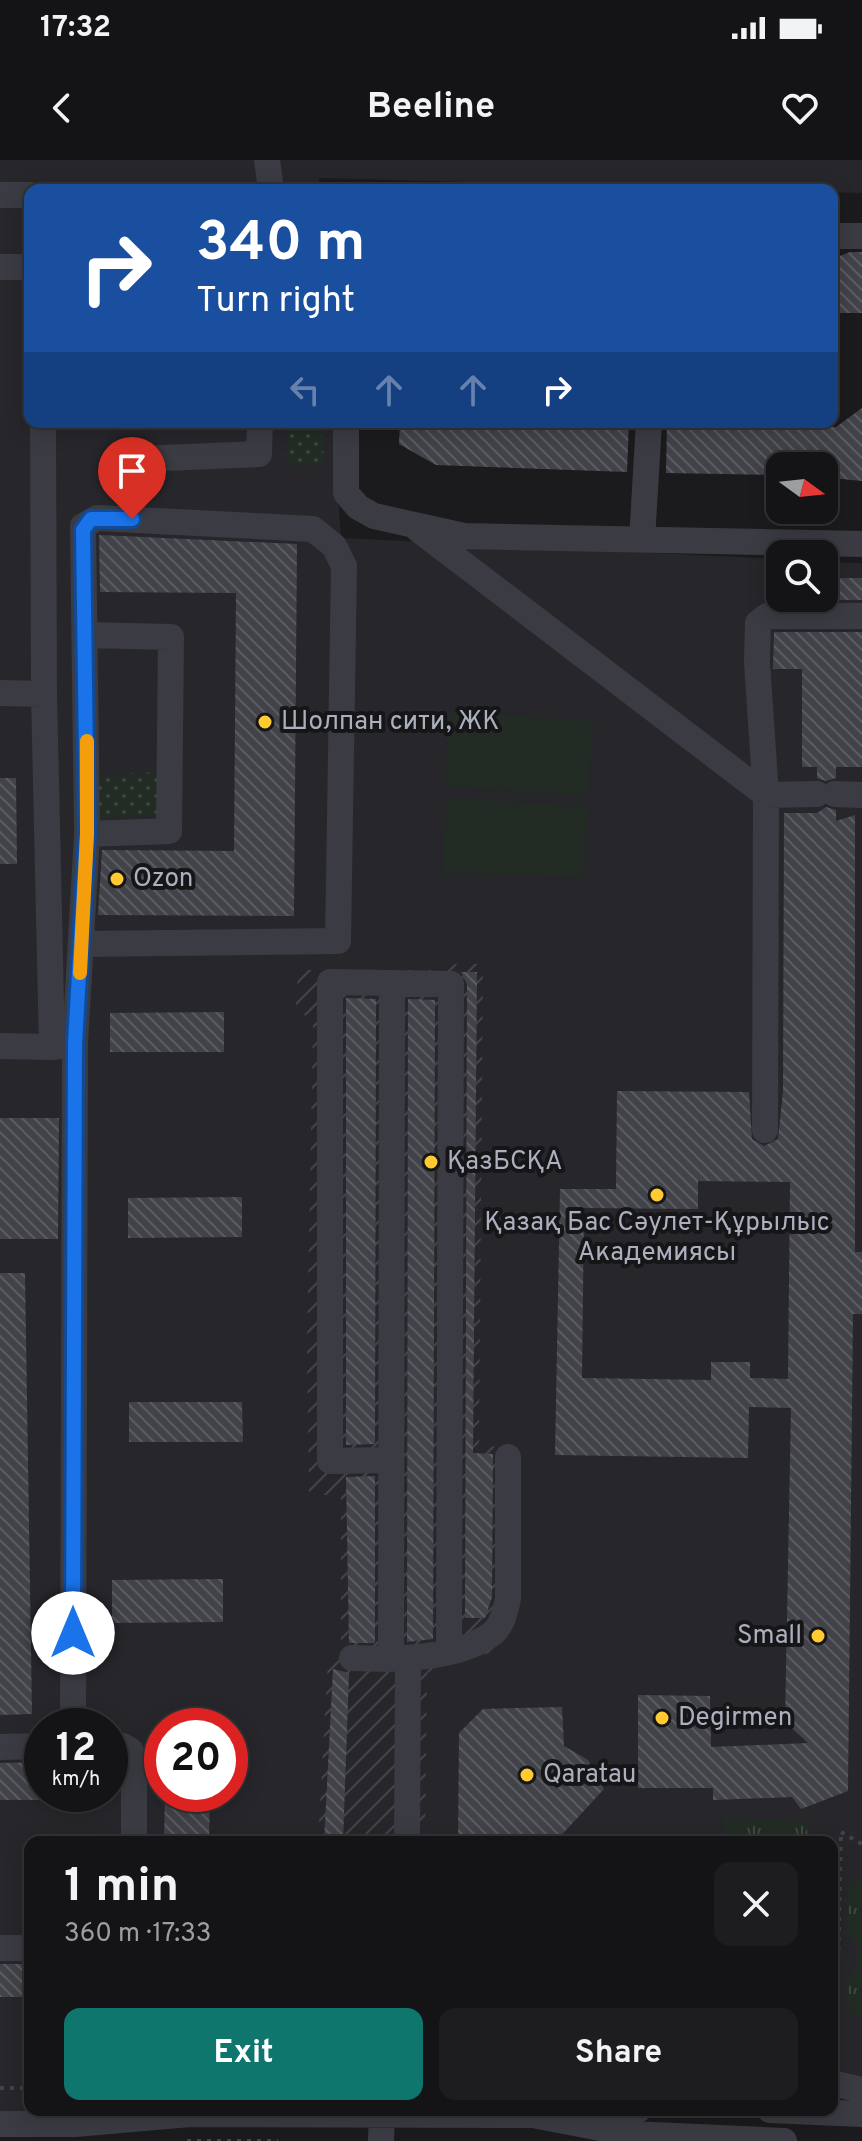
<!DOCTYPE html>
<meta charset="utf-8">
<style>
body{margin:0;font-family:Overpass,sans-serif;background:#1d1d1f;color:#f1f3f6;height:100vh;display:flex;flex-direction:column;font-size:30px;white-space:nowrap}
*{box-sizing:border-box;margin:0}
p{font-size:26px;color:#9d9ea1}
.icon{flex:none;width:44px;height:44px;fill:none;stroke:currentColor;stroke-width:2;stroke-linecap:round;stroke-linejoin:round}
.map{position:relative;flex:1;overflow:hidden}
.sheet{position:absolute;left:24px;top:1676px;width:814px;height:280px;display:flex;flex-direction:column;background:#141416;border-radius:16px;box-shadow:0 4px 20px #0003,0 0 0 2px #333335}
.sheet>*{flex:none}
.hud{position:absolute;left:24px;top:24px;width:814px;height:244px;border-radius:16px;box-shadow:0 4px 20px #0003,0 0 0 2px #333335;background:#1a4fa0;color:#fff;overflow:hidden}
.needle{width:52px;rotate:105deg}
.controls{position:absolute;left:766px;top:292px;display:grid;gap:16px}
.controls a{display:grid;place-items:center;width:72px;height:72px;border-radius:16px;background:#141416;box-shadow:0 4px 20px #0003,0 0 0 2px #333335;font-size:40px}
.speed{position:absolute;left:24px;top:1548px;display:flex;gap:16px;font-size:40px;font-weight:700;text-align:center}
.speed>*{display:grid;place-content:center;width:104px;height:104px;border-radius:50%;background:#141416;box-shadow:0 4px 20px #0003,0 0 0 2px #333335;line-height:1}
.speed small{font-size:20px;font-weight:400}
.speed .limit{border:12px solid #d22;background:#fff;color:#111}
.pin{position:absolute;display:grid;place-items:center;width:68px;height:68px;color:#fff;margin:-82px -34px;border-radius:50% 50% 50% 0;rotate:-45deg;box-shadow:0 0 8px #0007}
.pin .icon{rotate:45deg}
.me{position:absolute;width:88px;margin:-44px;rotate:0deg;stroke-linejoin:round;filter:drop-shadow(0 0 6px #0008)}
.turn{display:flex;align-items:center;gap:28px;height:168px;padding:0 40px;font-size:36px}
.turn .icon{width:104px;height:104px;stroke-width:2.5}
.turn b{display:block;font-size:56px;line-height:68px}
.lanes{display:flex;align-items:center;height:76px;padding:0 40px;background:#0003;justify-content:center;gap:40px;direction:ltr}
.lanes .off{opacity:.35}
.round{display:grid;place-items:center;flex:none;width:84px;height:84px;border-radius:16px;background:#1d1d1f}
.headline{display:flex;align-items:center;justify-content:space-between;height:136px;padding:0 40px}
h1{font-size:48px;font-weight:700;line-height:60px}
.action{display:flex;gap:16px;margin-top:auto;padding:16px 40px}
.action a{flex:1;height:92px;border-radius:16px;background:#0f766e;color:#fff;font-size:32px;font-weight:700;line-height:92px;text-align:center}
.action a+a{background:#1d1d1f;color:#f1f3f6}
.status{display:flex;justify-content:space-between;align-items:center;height:56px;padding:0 40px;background:#141416;direction:ltr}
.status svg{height:22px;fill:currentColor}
header{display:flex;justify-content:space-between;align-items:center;height:104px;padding:0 40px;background:#141416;font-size:36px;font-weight:700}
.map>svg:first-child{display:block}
.built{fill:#27262b;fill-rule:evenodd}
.industrial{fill:url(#industrial-furrows)}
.grass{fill:url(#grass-tufts)}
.park{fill:url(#park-dots)}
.pitch{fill:#222c24}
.building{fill:url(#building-back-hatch);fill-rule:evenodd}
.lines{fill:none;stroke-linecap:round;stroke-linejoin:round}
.path{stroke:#41434a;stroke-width:4;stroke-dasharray:4 6;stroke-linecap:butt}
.minor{stroke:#3b3c43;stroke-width:26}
.route-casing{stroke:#114b97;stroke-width:20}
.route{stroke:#1a73e8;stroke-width:14}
.slow{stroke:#f59e0b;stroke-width:14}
.poi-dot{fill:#ffcb31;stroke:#161618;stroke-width:3}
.labels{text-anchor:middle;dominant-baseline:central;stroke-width:8;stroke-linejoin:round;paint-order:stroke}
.poi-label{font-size:26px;fill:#acb0be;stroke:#161618;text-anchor:start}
</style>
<div class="status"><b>17:32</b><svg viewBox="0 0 49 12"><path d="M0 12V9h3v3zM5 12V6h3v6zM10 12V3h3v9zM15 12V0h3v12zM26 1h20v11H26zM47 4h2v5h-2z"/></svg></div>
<header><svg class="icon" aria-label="back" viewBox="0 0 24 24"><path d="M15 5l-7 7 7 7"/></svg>Beeline<svg class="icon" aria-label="heart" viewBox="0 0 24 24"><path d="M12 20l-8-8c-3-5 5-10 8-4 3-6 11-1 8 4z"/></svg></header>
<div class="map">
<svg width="862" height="1981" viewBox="0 0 862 1981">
<defs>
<pattern id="industrial-furrows" width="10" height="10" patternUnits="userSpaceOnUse" patternTransform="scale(2)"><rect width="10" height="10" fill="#27262b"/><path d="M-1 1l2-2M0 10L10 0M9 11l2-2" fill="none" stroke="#444348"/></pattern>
<pattern id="grass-tufts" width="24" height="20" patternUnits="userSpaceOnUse" patternTransform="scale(2)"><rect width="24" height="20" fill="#222c24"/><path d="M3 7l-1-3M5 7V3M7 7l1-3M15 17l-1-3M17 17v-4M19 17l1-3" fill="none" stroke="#3f4842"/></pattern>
<pattern id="park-dots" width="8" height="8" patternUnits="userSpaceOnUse" patternTransform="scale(2)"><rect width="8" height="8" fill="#222c24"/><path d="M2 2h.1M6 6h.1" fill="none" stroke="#3f4842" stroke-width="1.8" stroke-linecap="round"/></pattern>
<pattern id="building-back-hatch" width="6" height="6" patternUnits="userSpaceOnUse" patternTransform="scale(2)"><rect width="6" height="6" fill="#424348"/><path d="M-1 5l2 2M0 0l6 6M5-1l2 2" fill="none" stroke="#5b5c61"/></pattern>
</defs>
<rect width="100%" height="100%" fill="#1b1b1d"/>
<path class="built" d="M 0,0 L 862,0 L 862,33 L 319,18 L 319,30 L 30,30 L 30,262 L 333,262 L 341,378 L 780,399 L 780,438 L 824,438 L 824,402 L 862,403 L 862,1930 L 832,1923 L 832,1682 L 30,1682 L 30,1950 L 551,1950 L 0,1964 ZM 42,1566 L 110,1566 L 110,1634 L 42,1634 ZM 162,1566 L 230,1566 L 230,1634 L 162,1634 Z"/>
<path class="industrial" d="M 448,804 L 477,804 L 483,810 L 479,1287 L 514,1286 L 509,1467 L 492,1492 L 427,1513 L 425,1682 L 318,1682 L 328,1498 L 341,1498 L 341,1336 L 309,1334 L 307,1189 L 313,864 L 296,846 L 298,810 L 448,810 Z"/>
<path class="grass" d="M 724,1657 L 806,1662 L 809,1682 L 723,1682 Z
M 860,1721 L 862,1725 L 862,1859 L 848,1849 L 848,1817 L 857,1806 L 860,1790 L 847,1768 L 849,1722 Z"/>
<path class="park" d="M 287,262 L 322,262 L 324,304 L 288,305 Z
M 159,612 L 161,655 L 98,658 L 96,615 Z"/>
<path class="pitch" d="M 450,551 L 593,561 L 588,636 L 445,626 Z
M 447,638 L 588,646 L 583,717 L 442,713 Z"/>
<path class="building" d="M 850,92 L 862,92 L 862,153 L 832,153 L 832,99 Z
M 862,248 L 862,321 L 831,318 L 832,306 L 780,306 L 780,315 L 666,313 L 667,262 L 836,267 Z
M 400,262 L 629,262 L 627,312 L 436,305 L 399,284 Z
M 99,375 L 297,384 L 294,756 L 98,755 L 102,690 L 234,691 L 236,433 L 100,432 Z
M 824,418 L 862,418 L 862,440 L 767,440 L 824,438 Z
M 774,472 L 862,472 L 862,607 L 836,607 L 836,618 L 826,621 L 817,618 L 817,607 L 802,607 L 802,509 L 773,509 Z
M 0,618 L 16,618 L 17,704 L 0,704 Z
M 826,647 L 836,650 L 836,661 L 855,655 L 855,1092 L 862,1092 L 862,1154 L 853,1154 L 848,1631 L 801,1649 L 792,1637 L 713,1640 L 713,1628 L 638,1628 L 638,1535 L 710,1536 L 711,1587 L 808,1583 L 785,1562 L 791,1248 L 749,1247 L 748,1298 L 555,1295 L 560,1029 L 616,1029 L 617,931 L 749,932 L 752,979 L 764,986 L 778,979 L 783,932 L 784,653 L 817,653 ZM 698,1021 L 790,1022 L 788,1219 L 750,1218 L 750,1202 L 711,1202 L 711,1220 L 582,1218 L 584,1048 L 698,1049 Z
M 461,812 L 477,812 L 473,1293 L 493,1294 L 492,1437 L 485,1458 L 465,1458 L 467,824 Z
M 346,838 L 376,839 L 375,1284 L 346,1285 Z
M 408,839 L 435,840 L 433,1479 L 407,1482 Z
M 224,852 L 224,892 L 110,892 L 110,853 Z
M 0,958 L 59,958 L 58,1079 L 0,1079 Z
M 242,1037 L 242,1077 L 128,1078 L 128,1038 Z
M 0,1113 L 25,1113 L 32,1554 L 0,1555 Z
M 129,1242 L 242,1242 L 243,1282 L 129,1282 Z
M 375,1316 L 375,1483 L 349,1483 L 346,1317 Z
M 223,1419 L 223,1462 L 112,1463 L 112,1420 Z
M 333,1509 L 349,1513 L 343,1682 L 324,1682 Z
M 562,1547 L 564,1586 L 588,1600 L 604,1629 L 555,1682 L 458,1682 L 459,1573 L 483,1549 Z
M 42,1602 L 42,1640 L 0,1640 L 0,1603 Z
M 165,1634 L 210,1634 L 209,1682 L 164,1682 Z
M 0,1804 L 30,1804 L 30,1837 L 0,1837 Z"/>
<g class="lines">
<path class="path" d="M 841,1672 L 862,1684
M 836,1901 L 841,1672
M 0,1928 L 30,1928
M 187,1981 L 278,1981"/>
<path class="minor" d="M 267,0 L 271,30
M 0,35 L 30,35
M 832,76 L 862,76
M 0,107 L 30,107
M 346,262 L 346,333 L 358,347 L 374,356 L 464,376 L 862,384
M 116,300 L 259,294 L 260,262
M 419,370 L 766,635
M 642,380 L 649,262
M 87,475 L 171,477 L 169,671 L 87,674
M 0,533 L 44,534 L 43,262
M 44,534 L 52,887
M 835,634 L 862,635
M 766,635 L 757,503 L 758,463 L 767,456 L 862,456
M 75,884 L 87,674 L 83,366 L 97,358 L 313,369 L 334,386 L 344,406 L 338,781 L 81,784
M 0,886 L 52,887 L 75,884 L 73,1566
M 765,970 L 766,635 L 817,634
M 389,1300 L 330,1301 L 330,822 L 451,824 L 449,1490
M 352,1498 C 393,1500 459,1500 493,1473 C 503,1464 505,1451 508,1439 L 508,1297
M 391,1499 L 392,823
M 110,1586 L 123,1586 L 131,1591 L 134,1601 L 134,1682
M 0,1587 L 42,1586
M 407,1682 L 408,1499
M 0,1788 L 30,1788
M 832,1923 L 862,1930
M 770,1950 L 862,1954
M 576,1953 L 638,1950
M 0,1964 L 75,1964 L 190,1954 L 533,1955 L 632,1974 L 784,1981
M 381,1981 L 382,1954"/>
</g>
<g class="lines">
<g class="route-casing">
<path id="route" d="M 73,1473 L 75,884 L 87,674 L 83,370 L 91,359 L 132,359"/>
</g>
<use href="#route" class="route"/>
<path class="slow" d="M 80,813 L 87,674 L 87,581"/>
</g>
<g class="poi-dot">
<circle cx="265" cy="562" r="8"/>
<circle cx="117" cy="719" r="8"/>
<circle cx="431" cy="1002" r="8"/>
<circle cx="657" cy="1035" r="8"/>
<circle cx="818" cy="1476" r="8"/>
<circle cx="662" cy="1558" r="8"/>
<circle cx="527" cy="1615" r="8"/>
</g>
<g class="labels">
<g class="poi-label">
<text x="281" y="562">Шолпан сити, ЖК</text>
<text x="133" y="719">Ozon</text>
<text x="447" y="1002">ҚазБСҚА</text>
<text x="657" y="1063" text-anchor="middle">Қазақ Бас Сәулет-Құрылыс<tspan x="657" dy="30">Академиясы</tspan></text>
<text x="802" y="1476" text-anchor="end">Small</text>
<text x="678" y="1558">Degirmen</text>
<text x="543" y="1615">Qaratau</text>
</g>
</g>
</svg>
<div class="controls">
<a><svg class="needle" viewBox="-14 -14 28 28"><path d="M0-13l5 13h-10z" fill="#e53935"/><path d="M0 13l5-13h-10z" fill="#9d9ea1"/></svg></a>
<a><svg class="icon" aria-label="search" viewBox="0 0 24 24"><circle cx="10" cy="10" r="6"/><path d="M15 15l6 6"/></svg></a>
</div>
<div class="speed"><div>12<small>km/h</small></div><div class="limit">20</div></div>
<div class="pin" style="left:132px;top:359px;background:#d93025"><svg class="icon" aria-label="arrive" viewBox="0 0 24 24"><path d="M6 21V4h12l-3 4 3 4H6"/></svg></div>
<svg class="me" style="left:73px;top:1473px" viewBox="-20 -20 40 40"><circle r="19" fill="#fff"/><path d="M0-13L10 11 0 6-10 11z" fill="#1a73e8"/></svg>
<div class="hud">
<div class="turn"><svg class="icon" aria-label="right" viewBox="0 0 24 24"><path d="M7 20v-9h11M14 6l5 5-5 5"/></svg><div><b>340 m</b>Turn right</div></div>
<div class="lanes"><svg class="icon off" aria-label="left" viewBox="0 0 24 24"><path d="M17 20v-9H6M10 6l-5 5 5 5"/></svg><svg class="icon off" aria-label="ahead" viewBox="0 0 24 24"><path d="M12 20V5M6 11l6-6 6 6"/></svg><svg class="icon off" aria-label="ahead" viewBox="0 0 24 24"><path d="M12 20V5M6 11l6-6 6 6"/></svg><svg class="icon" aria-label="right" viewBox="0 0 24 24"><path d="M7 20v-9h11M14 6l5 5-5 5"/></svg></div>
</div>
<section class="sheet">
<div class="headline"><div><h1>1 min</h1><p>360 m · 17:33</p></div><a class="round"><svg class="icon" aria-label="close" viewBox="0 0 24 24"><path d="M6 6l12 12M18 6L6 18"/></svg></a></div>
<div class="action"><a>Exit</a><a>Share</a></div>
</section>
</div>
